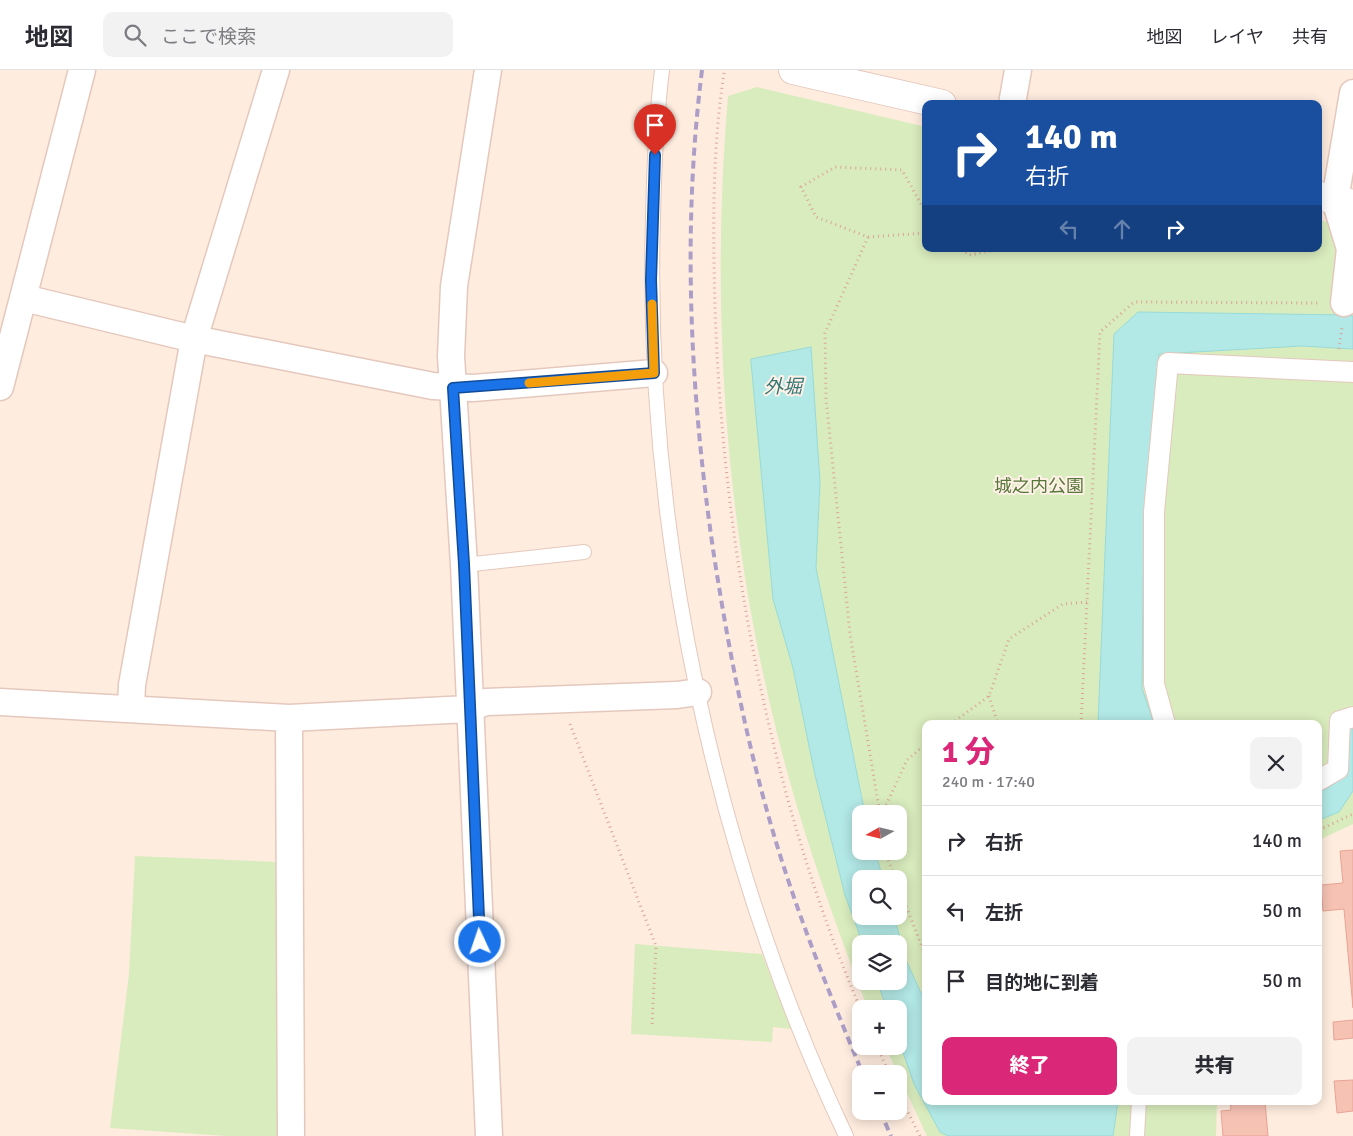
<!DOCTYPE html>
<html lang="ja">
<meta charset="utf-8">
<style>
body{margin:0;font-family:Signika,"Noto Sans JP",sans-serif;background:#f2f2f3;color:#2b2b33;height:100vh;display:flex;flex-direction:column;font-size:19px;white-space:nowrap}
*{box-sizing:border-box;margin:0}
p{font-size:16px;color:#7c7c81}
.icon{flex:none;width:28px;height:28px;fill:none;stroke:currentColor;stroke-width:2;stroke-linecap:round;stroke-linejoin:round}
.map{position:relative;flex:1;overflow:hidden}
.panel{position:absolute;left:922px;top:650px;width:400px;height:385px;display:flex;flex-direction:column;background:#fff;border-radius:10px;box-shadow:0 2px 12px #0003}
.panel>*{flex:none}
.top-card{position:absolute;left:922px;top:30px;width:400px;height:152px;border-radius:10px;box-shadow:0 2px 12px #0003;background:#1a4fa0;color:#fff;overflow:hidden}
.needle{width:32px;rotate:262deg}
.tools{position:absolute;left:852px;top:735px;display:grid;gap:10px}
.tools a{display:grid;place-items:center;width:55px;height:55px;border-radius:10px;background:#fff;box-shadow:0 2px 12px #0003;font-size:25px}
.pin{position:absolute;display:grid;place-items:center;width:42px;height:42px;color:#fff;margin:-51px -21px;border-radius:50% 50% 50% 0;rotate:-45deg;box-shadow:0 0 5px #0007}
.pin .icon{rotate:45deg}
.me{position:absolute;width:55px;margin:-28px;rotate:357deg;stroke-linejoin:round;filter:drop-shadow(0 0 4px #0008)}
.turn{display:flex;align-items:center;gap:18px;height:105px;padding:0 20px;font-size:22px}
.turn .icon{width:65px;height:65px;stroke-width:2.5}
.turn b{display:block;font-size:35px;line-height:42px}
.lanes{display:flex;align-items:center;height:48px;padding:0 20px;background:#0003;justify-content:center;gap:25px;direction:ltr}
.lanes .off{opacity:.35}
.round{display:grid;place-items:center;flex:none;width:52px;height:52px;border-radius:10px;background:#f2f2f3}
.head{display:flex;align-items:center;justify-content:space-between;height:85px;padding:0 20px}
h1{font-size:30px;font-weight:800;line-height:38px;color:#db2777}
.action{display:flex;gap:10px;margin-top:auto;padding:10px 20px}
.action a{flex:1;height:58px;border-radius:10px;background:#db2777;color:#fff;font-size:20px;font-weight:800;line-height:58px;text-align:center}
.action a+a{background:#f2f2f3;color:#2b2b33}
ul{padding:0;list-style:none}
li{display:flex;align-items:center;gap:15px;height:70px;padding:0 20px;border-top:1px solid #e1e1e2}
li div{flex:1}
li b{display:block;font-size:19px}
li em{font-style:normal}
header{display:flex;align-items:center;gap:30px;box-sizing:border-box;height:70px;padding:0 25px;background:#fff;border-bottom:1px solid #e1e1e2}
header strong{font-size:24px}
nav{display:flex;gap:28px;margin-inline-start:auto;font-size:18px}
.search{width:350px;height:45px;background:#f2f2f3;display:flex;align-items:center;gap:12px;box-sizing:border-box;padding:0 18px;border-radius:10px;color:#7c7c81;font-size:19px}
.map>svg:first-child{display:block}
.green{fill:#d9ecbd;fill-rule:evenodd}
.water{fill:#b2e8e6;stroke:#98dbd8}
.building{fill:#f5c2b4;stroke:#e9a494}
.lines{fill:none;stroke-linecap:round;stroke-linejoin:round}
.service-casing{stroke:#e4c8bd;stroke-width:16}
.pedestrian-casing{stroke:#e4c8bd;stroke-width:22}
.minor-casing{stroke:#e4c8bd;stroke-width:29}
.tertiary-casing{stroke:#e4c8bd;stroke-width:30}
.path{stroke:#daa598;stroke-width:3;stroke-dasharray:1 4;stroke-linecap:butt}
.service{stroke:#fff;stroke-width:14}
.pedestrian{stroke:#fff;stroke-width:20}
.minor{stroke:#fff;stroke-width:26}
.tertiary{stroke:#fff;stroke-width:28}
.rail{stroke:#ac9ec7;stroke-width:4;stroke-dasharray:8 5;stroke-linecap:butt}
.route-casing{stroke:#114b97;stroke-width:12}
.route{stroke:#1a73e8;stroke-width:9}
.slow{stroke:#f59e0b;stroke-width:9}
.labels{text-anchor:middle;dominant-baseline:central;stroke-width:4;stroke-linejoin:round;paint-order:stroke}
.park-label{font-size:18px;fill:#58773a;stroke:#fff1e7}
.water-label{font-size:19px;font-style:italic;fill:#357674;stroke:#fff1e7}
</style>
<header>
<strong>地図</strong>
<div class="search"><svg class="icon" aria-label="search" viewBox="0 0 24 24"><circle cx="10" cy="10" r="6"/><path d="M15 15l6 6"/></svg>ここで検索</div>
<nav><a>地図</a><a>レイヤ</a><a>共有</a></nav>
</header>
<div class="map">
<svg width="1353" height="1066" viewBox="0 0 1353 1066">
<rect width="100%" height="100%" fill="#feecdf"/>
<path class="green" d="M 757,17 L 926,57 L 926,179 L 1319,179 L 1319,150 L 1353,158 L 1353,754 L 1319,770 L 1319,654 L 926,654 L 926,1031 L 1217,1031 L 1216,1066 L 927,1066 L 885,976 L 899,976 L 899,939 L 868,939 C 833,848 800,757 777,663 C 725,457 710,238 728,26 ZM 861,744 L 899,744 L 899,781 L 861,781 ZM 861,809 L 899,809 L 899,846 L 861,846 ZM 861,874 L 899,874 L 899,911 L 861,911 Z
M 135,786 L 279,792 L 277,1066 L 226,1066 L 110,1058 L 129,904 Z
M 635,874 L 762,884 L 791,959 L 773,957 L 772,972 L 631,964 Z"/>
<path class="water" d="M 1138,242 L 1347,245 L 1353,246 L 1353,279 L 1302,276 L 1159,284 L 1144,441 L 1142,618 L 1154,654 L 1098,654 L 1114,264 Z
M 811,277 L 820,412 L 816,498 L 865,744 L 861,744 L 861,781 L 875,781 L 883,809 L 861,809 L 861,846 L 894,846 L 906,890 L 926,934 L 926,1031 L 1118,1031 L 1113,1066 L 948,1066 L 940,1062 L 914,1014 L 899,971 L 899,939 L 887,939 L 877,911 L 899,911 L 899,874 L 863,874 L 845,825 L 815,705 L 793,598 L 773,529 L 751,292 L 751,289 Z
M 1353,653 L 1353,721 L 1339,742 L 1319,750 L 1319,721 L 1326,719 L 1347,705 L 1347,655 Z"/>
<path class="building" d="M 1353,780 L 1353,938 L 1344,839 L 1323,841 L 1321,815 L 1343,813 L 1340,781 Z
M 1353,950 L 1353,968 L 1334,970 L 1333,952 Z
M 1353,1010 L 1353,1041 L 1337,1043 L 1334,1011 Z
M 1230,1031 L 1265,1031 L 1268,1066 L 1223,1066 L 1221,1041 L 1231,1040 Z"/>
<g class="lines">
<g class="service-casing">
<path id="service" d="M 662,0 C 656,49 654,99 653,148 C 644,457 714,787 846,1066
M 464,495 L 584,482
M 1137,1066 L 1139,1031"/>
</g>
<g class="pedestrian-casing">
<path id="pedestrian" d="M 1165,654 L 1154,614 L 1154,442 L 1168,293 L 1353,302
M 1319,710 L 1338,699 L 1340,651 L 1353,647"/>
</g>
<g class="minor-casing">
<path id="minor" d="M 488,0 L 454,216 L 451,286 L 464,495 L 489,1066
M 1012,34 L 1018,0
M 24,228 L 194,269 L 433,316 L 473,318 L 654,303
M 1344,233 L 1350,179 L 1335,130 L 1353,23
M 0,317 L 82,0
M 0,632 L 289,648 L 468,639 L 486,632 L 677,625 L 698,622
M 131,637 L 132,615 L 194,269 L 276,0
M 289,648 L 291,1066"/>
</g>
<g class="tertiary-casing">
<path id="tertiary" d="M 793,0 L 942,34
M 1319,126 L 1353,134"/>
</g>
<path class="path" d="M 724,3 C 712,81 713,160 715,238 C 723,473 768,723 861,940
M 926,143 L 902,100 L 835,97 L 801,117 L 816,147 L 868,167 L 926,163
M 868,167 L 825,263 L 826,328 L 850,564 L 880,744
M 962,179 L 969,185 L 1001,179
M 1339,279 L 1342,258
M 989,626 L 998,654
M 570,654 L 656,876 L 652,954
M 951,654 L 989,626 L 1009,569 L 1063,534 L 1087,532
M 1081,654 L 1100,262 L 1134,232 L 1318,233
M 882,744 L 907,690 L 926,674
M 1319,760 L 1353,744
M 885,781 L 895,809
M 899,818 L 926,887
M 877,976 L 889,1004
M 899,1025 L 920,1066"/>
<use href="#service" class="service"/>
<use href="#pedestrian" class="pedestrian"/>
<use href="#minor" class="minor"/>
<use href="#tertiary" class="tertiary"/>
<path class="rail" d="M 702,0 C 682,159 690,321 713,479 C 728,577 747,676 776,772 C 800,851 831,928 863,1004
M 880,1041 L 891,1066"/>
</g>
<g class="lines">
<g class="route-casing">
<path id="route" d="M 480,872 L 464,494 L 453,318 L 654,303 L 651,210 L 655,85"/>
</g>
<use href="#route" class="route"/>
<path class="slow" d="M 529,313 L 654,303 L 652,234"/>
</g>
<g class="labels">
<g class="park-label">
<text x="1039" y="416">城之内公園</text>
</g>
<g class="water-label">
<text x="783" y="317">外堀</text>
</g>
</g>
</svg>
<div class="tools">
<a><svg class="needle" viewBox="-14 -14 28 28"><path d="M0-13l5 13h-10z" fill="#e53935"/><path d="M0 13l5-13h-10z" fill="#7c7c81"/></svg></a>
<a><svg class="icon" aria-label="search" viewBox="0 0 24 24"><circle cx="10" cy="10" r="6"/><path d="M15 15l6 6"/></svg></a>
<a><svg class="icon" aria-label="layers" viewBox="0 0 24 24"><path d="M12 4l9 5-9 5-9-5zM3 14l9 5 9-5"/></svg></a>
<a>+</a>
<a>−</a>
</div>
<div class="pin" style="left:655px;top:85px;background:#d93025"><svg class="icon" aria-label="arrive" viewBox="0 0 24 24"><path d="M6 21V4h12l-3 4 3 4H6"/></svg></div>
<svg class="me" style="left:480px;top:872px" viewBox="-20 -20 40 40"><circle r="17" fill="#1a73e8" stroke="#fff" stroke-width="3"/><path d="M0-11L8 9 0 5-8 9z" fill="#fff"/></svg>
<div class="top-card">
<div class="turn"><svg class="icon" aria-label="right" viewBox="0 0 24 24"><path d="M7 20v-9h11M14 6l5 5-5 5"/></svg><div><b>140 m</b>右折</div></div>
<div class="lanes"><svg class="icon off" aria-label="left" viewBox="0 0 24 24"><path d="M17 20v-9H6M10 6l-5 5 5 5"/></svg><svg class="icon off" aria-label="ahead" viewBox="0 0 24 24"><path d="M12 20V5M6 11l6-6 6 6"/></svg><svg class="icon" aria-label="right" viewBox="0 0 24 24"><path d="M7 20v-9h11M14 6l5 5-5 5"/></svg></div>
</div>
<section class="panel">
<div class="head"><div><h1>1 分</h1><p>240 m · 17:40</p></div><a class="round"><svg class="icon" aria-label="close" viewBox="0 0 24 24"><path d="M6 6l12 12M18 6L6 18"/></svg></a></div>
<ul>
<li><svg class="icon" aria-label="right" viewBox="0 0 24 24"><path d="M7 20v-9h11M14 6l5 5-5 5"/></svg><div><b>右折</b></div><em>140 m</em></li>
<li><svg class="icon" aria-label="left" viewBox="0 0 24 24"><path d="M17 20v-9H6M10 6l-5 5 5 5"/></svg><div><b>左折</b></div><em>50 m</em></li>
<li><svg class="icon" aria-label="arrive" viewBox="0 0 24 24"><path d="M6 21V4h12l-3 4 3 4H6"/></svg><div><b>目的地に到着</b></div><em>50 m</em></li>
</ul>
<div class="action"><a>終了</a><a>共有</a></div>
</section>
</div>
